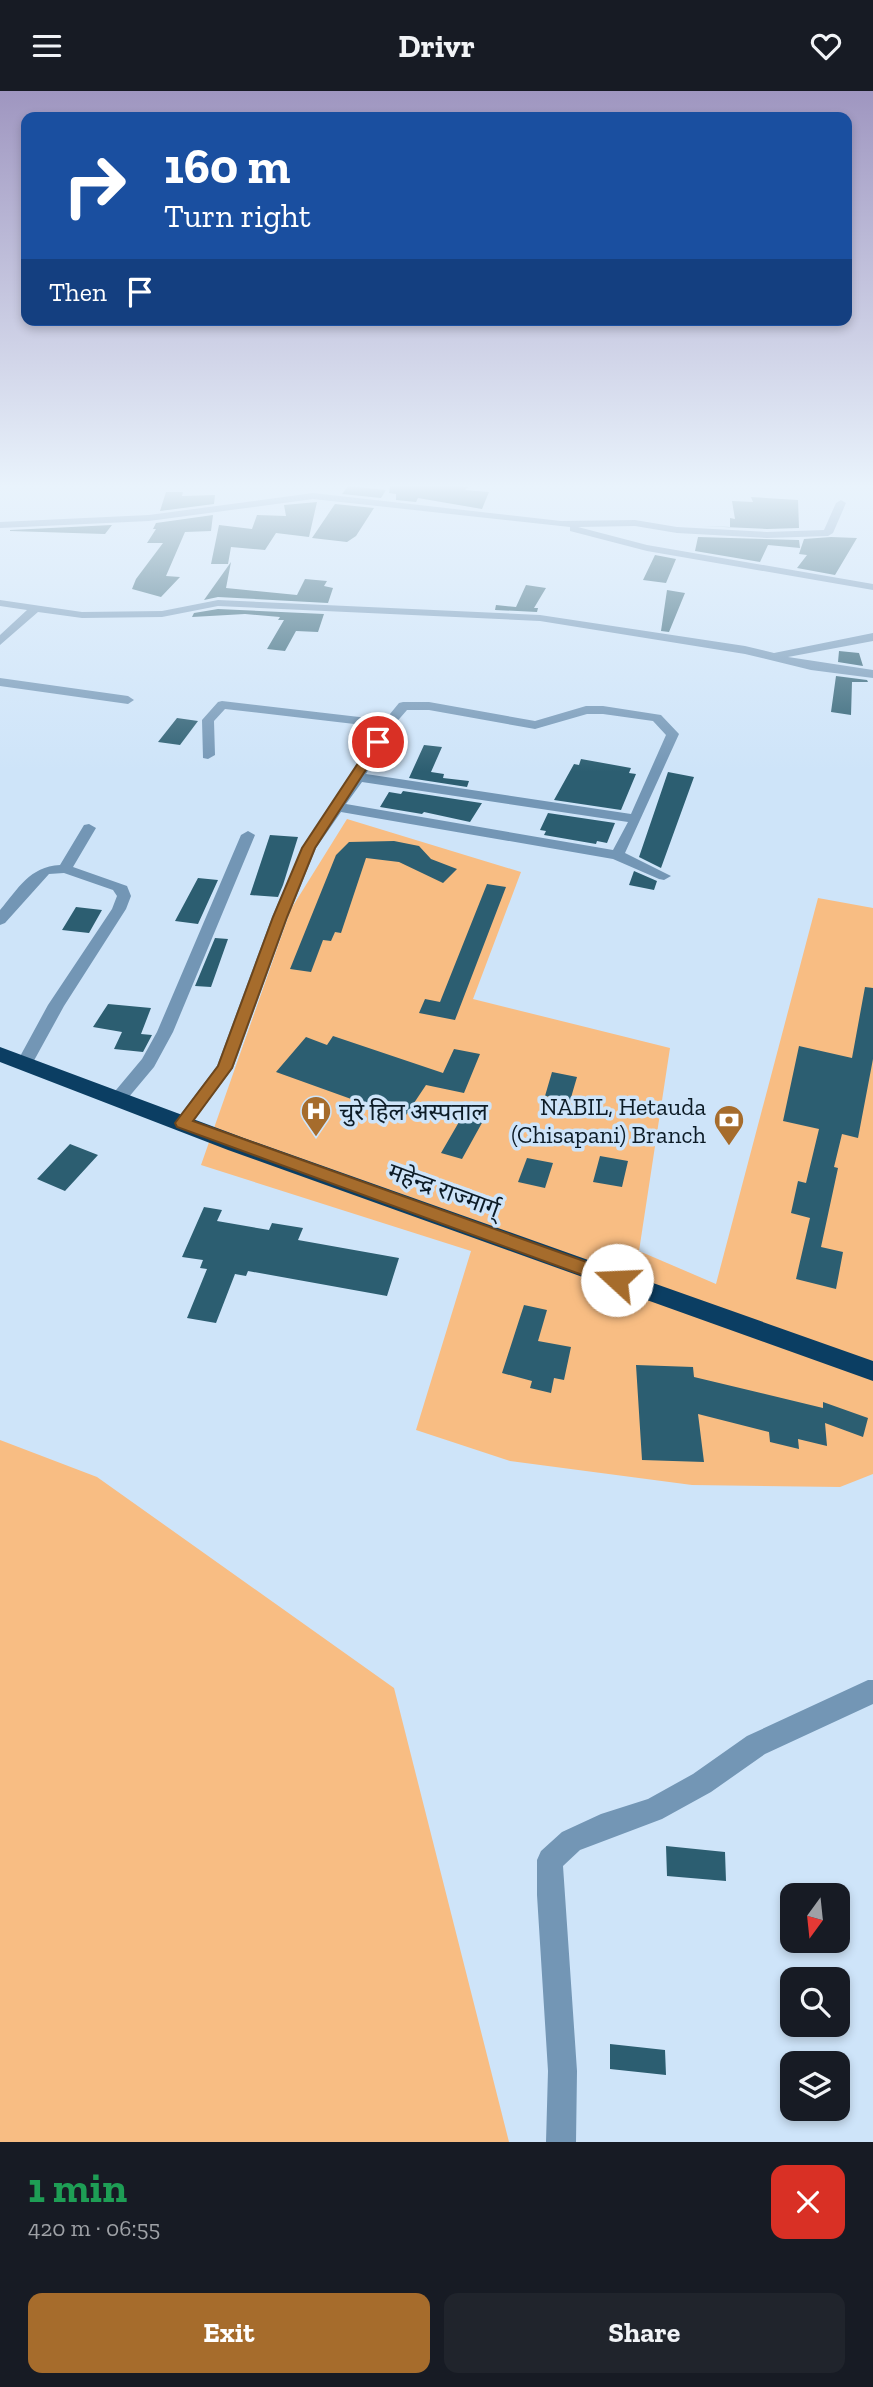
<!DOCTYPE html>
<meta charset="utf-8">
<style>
body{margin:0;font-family:"Zilla Slab","Noto Sans Devanagari",serif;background:#20242c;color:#f1f3f6;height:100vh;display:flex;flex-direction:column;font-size:26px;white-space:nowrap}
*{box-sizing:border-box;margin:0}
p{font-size:23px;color:#9ea1a6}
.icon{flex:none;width:38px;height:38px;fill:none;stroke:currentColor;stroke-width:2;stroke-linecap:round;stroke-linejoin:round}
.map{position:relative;height:2051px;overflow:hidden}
.sheet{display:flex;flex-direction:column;background:#171b24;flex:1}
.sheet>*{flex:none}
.top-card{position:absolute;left:21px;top:21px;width:831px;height:214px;border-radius:14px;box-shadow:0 4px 10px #0003;background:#1a4fa0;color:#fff;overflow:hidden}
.needle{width:46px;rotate:195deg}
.buttons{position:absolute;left:780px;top:1792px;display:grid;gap:14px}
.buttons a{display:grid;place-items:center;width:70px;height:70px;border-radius:14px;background:#171b24;box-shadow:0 4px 10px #0003;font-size:35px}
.pin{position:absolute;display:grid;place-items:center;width:60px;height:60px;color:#fff;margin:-30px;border:4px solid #fff;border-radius:50%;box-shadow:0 2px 7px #0007}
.me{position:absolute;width:77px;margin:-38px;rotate:290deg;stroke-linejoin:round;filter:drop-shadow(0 0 5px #0008)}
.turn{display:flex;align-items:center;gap:24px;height:147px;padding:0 28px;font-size:32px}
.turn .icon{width:91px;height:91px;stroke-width:2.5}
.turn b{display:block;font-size:49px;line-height:60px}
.then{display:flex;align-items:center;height:66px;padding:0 28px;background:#0003;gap:14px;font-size:26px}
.round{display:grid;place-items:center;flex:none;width:74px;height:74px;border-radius:14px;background:#20242c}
.summary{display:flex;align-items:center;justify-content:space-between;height:119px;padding:0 28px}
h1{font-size:42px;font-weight:700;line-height:52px;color:#1e9e55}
.cta{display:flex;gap:14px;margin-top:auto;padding:14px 28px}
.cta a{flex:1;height:80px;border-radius:14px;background:#a66c2c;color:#fff;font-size:28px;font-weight:700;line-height:80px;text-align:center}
.cta a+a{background:#20242c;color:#f1f3f6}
header{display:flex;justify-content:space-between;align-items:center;height:91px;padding:0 28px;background:#171b24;font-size:32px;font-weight:700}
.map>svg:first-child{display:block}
.green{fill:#f8bd83}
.building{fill:#2c5e71}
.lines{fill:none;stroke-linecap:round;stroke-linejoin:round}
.minor{fill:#7396b5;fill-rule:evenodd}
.highway{fill:#0b3e63;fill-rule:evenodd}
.route{fill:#a66c2c;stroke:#6c461d;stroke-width:2}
.labels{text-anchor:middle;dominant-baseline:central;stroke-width:7;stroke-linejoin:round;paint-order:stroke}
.poi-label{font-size:24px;fill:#0c1b26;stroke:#cee4f9;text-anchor:end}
.street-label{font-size:24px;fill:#0c1b26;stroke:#cee4f9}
</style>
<header><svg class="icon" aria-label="menu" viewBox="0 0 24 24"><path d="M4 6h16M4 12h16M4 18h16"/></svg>Drivr<svg class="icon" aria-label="heart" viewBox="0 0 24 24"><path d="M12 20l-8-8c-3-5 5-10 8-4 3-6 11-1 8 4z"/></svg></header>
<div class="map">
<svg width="873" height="2051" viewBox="0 0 873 2051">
<rect width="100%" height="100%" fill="#cee4f9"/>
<path class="green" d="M 347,728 L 521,781 L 473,908 L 670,957 L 639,1160 L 716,1193 L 818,807 L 873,817 L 873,1383 L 840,1396 L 692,1394 L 510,1370 L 416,1339 L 471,1160 L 201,1074 L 291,818 Z
M 0,1349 L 97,1386 L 394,1597 L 509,2051 L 0,2051 Z"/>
<path class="building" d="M 390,394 L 452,394 L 468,396 L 465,399 L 489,401 L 482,418 L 418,407 L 416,411 L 396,409 L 396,403 L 389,402 Z
M 348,395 L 386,399 L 381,407 L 342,403 Z
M 166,401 L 183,401 L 182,405 L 215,404 L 214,413 L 160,420 Z
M 751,406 L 798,409 L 799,437 L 767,438 L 701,435 L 730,436 L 730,427 L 735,428 L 732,410 L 753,411 Z
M 317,411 L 309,446 L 276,442 L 265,459 L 231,456 L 228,473 L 211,473 L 219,434 L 252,438 L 257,424 L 286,425 L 284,414 Z
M 335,413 L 374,417 L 356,445 L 347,451 L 312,447 Z
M 213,424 L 211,440 L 185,441 L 166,485 L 180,486 L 161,506 L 132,498 L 136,488 L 163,452 L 147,452 L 156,438 L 153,438 L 156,432 Z
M 112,434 L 105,443 L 10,440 L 10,439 Z
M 698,446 L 799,449 L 800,457 L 768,454 L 760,471 L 695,460 Z
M 831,446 L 857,447 L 835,484 L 797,477 L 807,464 L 799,463 L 804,448 Z
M 655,464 L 676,468 L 666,492 L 643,489 Z
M 231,471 L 226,497 L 297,504 L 305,488 L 327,490 L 324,495 L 333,497 L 328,512 L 218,506 L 204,509 Z
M 526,494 L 546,497 L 534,517 L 538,517 L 537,521 L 495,519 L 496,514 L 516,516 Z
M 667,499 L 685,502 L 669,541 L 661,540 Z
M 218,518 L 324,523 L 318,541 L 296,540 L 285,560 L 267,558 L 284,529 L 278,529 L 280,526 L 245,523 L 192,526 L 194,522 Z
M 839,560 L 859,562 L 863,575 L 838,571 Z
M 836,585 L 867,589 L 868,591 L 852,591 L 851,624 L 831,621 Z
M 177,627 L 198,630 L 180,654 L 158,651 Z
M 424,654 L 442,656 L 431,681 L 444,683 L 443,687 L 469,690 L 467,696 L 409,687 Z
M 581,668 L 631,677 L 629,682 L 636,683 L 621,719 L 554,709 L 574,673 L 579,674 Z
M 668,681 L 694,686 L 661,777 L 639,766 Z
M 403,700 L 481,712 L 482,712 L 470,731 L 424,721 L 422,723 L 380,716 L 389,701 L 401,703 Z
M 548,722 L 615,732 L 607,752 L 597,750 L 596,753 L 544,744 L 546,740 L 540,739 Z
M 270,744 L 298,746 L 283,794 L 278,806 L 250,804 Z
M 394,750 L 419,755 L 431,768 L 457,778 L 443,792 L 399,771 L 366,767 L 341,842 L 335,841 L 331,850 L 323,849 L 311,881 L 290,878 L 336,764 L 349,751 Z
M 634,780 L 657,790 L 654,799 L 629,794 Z
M 198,787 L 218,789 L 198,833 L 175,830 Z
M 487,793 L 506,796 L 455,929 L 419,922 L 425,908 L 440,911 Z
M 76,816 L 102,819 L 89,842 L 62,839 Z
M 215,847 L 228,848 L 211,896 L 195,895 Z
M 865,896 L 873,897 L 873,968 L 858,1047 L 842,1043 L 834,1076 L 838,1077 L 821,1156 L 843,1161 L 836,1198 L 796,1188 L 810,1127 L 791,1122 L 798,1090 L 806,1092 L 819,1038 L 783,1030 L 799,955 L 852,967 Z
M 108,913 L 151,917 L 141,943 L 152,944 L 143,961 L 114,958 L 122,941 L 93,936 Z
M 333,945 L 443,982 L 454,958 L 480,963 L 464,1002 L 426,994 L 404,1027 L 276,981 L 306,946 L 327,954 Z
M 552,981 L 577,986 L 570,1010 L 545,1005 Z
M 463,1024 L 483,1030 L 462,1068 L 441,1062 Z
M 70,1053 L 98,1064 L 65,1100 L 37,1088 Z
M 600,1065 L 628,1070 L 622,1096 L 593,1091 Z
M 527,1067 L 553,1072 L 545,1097 L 518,1091 Z
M 204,1116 L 222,1119 L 217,1130 L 269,1139 L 272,1132 L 303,1137 L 298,1149 L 399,1167 L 387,1205 L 248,1180 L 246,1185 L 235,1183 L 216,1232 L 187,1227 L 207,1178 L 200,1177 L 203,1169 L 182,1166 Z
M 524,1214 L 547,1219 L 538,1250 L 571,1256 L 564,1289 L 554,1287 L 551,1302 L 530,1297 L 532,1290 L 502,1282 Z
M 636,1274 L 693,1276 L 694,1286 L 823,1317 L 823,1311 L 868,1327 L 863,1346 L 825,1332 L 827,1355 L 798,1348 L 799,1358 L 770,1351 L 769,1341 L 698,1323 L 704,1371 L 642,1369 Z
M 666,1755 L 725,1761 L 726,1790 L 667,1785 Z
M 610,1953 L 665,1959 L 666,1984 L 610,1978 Z"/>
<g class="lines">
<path class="minor" d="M 313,402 L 561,430 L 635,429 L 677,436 L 767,441 L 824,439 L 836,412 L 841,409 L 846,412 L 833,442 L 828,445 L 767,447 L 677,442 L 635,435 L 578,436 L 647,454 L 873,493 L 873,499 L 647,460 L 570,440 L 570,436 L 313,408 L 149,430 L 0,437 L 0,431 L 149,424 Z
M 0,509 L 82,521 L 162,520 L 218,509 L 540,524 L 745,555 L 774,562 L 873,542 L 873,550 L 788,566 L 873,579 L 873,587 L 811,579 L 745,563 L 540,530 L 218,515 L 162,526 L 82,527 L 38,521 L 0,554 L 0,544 L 27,519 L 0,515 Z
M 0,587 L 128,605 L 134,609 L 128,613 L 0,595 Z
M 222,610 L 385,629 L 399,612 L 403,611 L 429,611 L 535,630 L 586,615 L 603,615 L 661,624 L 679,643 L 625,762 L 671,785 L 664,789 L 659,788 L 613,768 L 341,721 L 316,757 L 288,826 L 233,977 L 189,1036 L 177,1036 L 174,1032 L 177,1028 L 217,975 L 272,826 L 302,757 L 351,686 L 380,636 L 225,618 L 214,630 L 215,664 L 208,668 L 203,667 L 202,629 L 218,611 ZM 407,619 L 429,619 L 535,638 L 587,623 L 603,623 L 653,630 L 666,644 L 631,723 L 366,683 L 394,634 ZM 362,691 L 628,731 L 613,759 L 346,713 Z
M 89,733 L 96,737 L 73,776 L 127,795 L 131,805 L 126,818 L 64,915 L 31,975 L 25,977 L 17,971 L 48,914 L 112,818 L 117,805 L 113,799 L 64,782 L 49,783 L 5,832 L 0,834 L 0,819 C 19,797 29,776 60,774 L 84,734 Z
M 248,740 L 255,744 L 173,941 L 154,976 L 123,1013 L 111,1013 L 108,1009 L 111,1005 L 142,968 L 157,941 L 241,744 Z
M 868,1589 L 873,1589 L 873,1613 L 765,1663 L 711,1701 L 662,1728 L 580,1759 L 563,1775 L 577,1980 L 576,2051 L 546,2051 L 548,1980 L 537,1804 L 537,1769 L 541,1760 L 562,1741 L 601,1723 L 648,1708 L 693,1683 L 747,1645 Z"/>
<path class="highway" d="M 0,956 L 244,1047 L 873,1270 L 873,1290 L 228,1059 L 0,971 Z"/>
</g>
<linearGradient id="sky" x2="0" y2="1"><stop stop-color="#9f96c0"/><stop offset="0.58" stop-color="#e9f3fc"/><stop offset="1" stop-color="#e9f3fc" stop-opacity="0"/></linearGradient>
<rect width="873" height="681" fill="url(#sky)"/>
<path class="route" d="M 378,647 L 384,651 L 315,757 L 287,826 L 232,977 L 193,1030 L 623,1184 L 625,1189 L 623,1194 L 610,1194 L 177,1036 L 175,1032 L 218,975 L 273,826 L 302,757 L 374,648 Z"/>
<defs>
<g id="hospital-pin" transform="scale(1.575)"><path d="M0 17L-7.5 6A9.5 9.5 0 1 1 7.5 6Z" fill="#a66c2c" stroke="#cee4f9"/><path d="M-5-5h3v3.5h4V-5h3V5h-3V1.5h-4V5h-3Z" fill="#fff"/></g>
<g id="bank-pin" transform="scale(1.575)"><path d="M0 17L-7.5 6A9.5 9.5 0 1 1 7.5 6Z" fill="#a66c2c" stroke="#cee4f9"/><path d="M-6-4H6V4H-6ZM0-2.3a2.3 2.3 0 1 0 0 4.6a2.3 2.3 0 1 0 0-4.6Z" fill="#fff"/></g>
</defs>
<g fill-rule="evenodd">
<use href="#hospital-pin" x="316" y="1020"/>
<use href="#bank-pin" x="729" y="1029"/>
</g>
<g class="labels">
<g class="poi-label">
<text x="706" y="1015">NABIL, Hetauda<tspan x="706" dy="28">(Chisapani) Branch</tspan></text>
<text x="339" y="1020" text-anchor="start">चुरे हिल अस्पताल</text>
</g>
<g class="street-label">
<text transform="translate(444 1099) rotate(20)">महेन्द्र राज्मार्ग्</text>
</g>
</g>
</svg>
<div class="buttons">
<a><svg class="needle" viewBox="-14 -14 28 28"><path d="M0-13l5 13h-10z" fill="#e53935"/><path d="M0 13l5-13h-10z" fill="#9ea1a6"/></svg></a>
<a><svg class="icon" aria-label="search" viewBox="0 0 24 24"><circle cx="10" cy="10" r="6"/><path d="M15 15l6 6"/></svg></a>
<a><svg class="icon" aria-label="layers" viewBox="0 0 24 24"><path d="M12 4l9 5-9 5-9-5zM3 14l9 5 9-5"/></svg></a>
</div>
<div class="pin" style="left:378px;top:651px;background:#d93025"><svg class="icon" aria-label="arrive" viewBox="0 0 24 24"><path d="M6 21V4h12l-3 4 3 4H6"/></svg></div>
<svg class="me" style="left:617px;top:1189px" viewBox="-20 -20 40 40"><circle r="19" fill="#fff"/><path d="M0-13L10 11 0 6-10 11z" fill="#a66c2c"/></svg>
<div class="top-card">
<div class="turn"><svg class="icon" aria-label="right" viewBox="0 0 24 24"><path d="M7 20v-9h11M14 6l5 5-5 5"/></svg><div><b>160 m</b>Turn right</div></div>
<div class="then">Then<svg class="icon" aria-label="arrive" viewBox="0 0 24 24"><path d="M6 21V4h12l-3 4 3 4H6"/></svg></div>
</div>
</div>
<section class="sheet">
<div class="summary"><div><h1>1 min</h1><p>420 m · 06:55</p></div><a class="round" style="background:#d93025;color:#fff"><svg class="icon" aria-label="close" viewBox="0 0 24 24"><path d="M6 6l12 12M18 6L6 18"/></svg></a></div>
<div class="cta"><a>Exit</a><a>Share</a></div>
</section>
